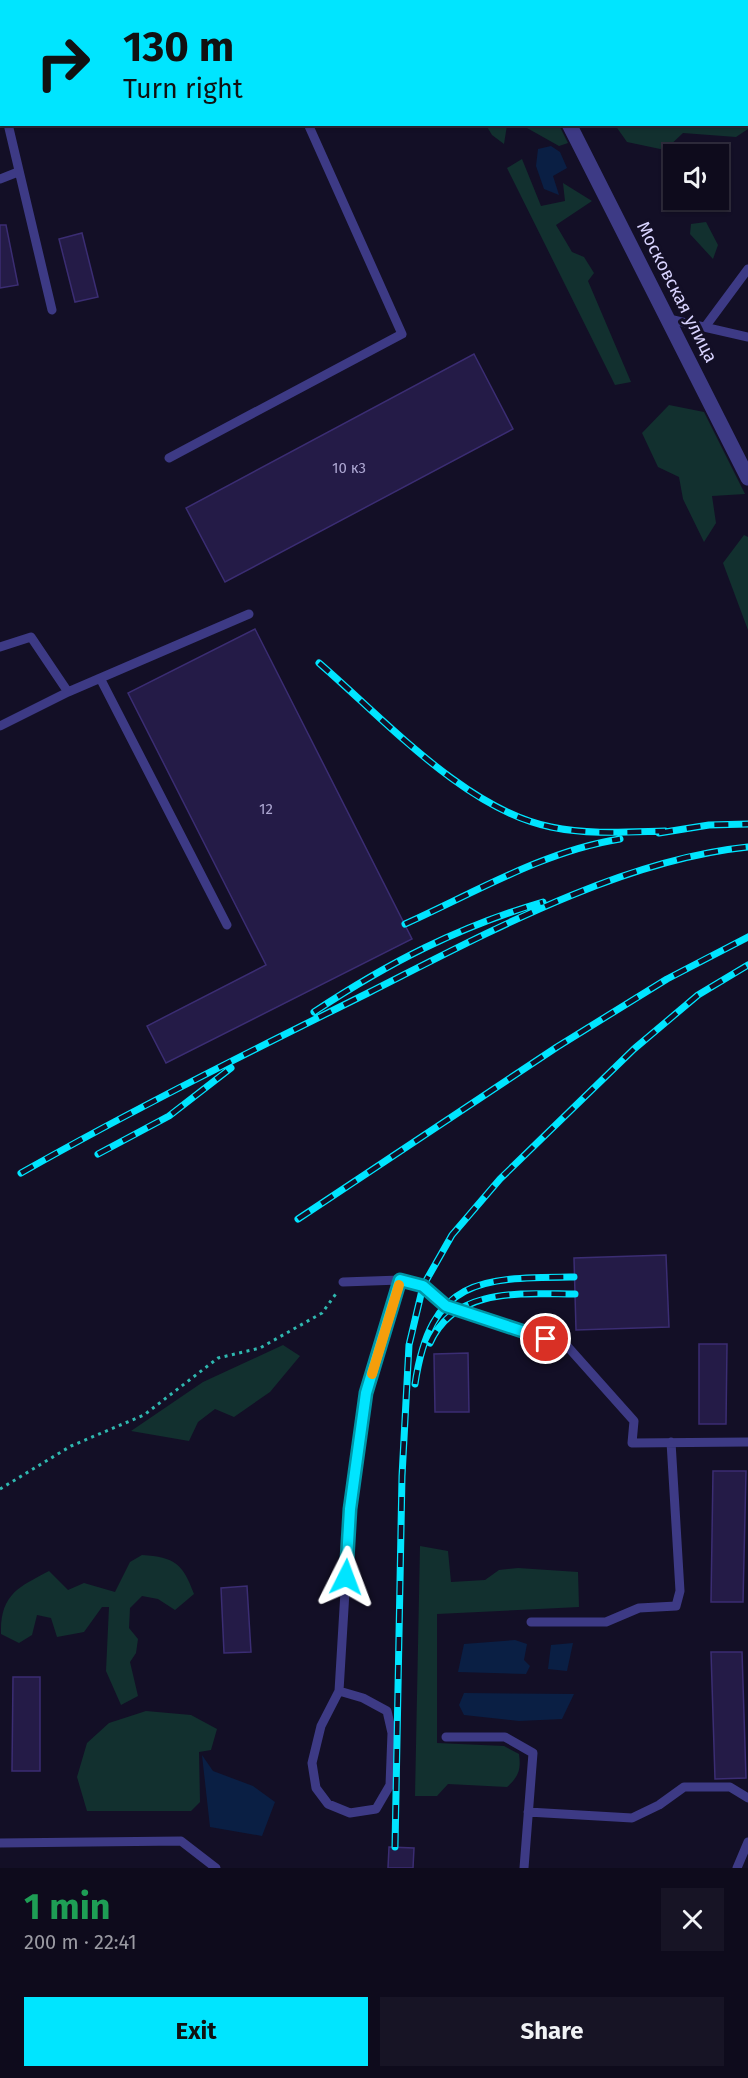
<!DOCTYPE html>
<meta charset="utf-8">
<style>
body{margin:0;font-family:"Fira Sans",sans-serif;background:#171425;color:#f1f3f6;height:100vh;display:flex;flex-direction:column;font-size:22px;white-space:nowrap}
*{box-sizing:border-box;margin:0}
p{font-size:20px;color:#9b9ba3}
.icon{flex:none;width:33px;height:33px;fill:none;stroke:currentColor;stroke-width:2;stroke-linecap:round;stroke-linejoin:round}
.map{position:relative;height:1868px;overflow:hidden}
.details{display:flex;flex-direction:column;background:#0e0b1c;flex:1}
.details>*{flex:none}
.top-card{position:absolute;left:0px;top:0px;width:748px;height:126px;box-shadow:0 2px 4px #0004,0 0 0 2px #2e2b3b;background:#00e5ff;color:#111;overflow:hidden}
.buttons{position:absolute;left:663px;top:144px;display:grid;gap:12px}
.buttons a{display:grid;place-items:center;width:66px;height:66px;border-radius:0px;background:#0e0b1c;box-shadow:0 2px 4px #0004,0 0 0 2px #2e2b3b;font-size:30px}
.pin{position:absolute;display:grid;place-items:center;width:51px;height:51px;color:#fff;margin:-26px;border:3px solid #fff;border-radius:50%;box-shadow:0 2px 6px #0007}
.me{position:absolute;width:66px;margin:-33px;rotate:3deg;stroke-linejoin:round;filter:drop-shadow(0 0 4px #0008)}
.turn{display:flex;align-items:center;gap:21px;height:126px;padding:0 24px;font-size:27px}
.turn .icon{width:78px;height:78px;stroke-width:2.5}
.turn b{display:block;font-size:42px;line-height:51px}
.round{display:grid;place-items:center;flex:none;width:63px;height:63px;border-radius:0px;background:#171425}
.summary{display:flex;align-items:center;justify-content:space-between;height:102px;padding:0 24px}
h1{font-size:36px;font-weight:700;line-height:45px;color:#1e9e55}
.cta{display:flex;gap:12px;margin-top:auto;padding:12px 24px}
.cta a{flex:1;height:69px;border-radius:0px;background:#00e5ff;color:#111;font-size:24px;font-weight:700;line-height:69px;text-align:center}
.cta a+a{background:#171425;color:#f1f3f6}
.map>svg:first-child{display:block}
.green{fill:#12302f}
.water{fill:#0a1f44}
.building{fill:#241b47;stroke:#3b2d73;stroke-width:1.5}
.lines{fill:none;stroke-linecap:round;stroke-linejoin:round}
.path{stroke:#2fb8b0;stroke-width:3;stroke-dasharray:3 4.5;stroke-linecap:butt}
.lane{stroke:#3d3a85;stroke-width:9}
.street{stroke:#3d3a85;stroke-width:15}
.rail-casing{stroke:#00e5ff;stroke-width:7}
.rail{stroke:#130f26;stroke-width:4.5;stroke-dasharray:14;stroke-linecap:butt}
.route-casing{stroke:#0095a6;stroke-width:15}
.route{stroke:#00e5ff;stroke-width:10}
.slow{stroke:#f59e0b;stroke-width:10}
.labels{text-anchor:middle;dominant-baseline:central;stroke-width:6;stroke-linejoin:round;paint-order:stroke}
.number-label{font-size:15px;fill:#aca6d1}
.street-label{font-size:18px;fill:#d9d4ff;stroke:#130f26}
</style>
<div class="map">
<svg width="748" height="1868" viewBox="0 0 748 1868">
<rect width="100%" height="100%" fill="#130f26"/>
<path class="green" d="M 747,102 L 748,129 L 736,137 L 683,133 L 665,150 L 627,142 L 615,125 L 747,124 Z
M 486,125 L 507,125 L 504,144 L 492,135 Z
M 526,125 L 559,125 L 568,143 L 559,146 L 527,128 Z
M 522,159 L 541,206 L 565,201 L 563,183 L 592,201 L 556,225 L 572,252 L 584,257 L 594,273 L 588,281 L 631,382 L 615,385 L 507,168 Z
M 706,222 L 718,245 L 713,259 L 690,234 L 691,224 Z
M 669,405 L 704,412 L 745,494 L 712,496 L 716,523 L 704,542 L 683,499 L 679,477 L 658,467 L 642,433 Z
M 744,535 L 748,537 L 748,630 L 723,563 Z
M 283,1345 L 300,1356 L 270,1392 L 234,1417 L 215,1409 L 198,1422 L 189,1441 L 131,1431 L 203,1382 Z
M 420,1546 L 448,1551 L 451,1582 L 485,1580 L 499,1570 L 518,1568 L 578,1572 L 579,1607 L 437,1614 L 437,1743 L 504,1746 L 519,1754 C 521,1770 519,1776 507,1787 L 448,1784 L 437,1796 L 415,1796 Z
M 142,1555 C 175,1557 183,1564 194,1594 L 175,1610 L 158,1599 L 142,1596 L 130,1608 L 129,1628 L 138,1639 L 136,1653 L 130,1662 L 138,1696 L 121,1705 L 106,1671 L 109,1607 L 102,1607 L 84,1632 L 57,1637 L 51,1618 L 37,1615 L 32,1635 L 19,1643 L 1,1634 C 0,1594 19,1587 49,1571 L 68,1590 L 84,1583 L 115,1592 L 130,1562 Z
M 146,1711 L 191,1715 L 217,1729 L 211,1750 L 199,1752 L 200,1802 L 191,1811 L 87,1811 L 77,1777 L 87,1743 L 109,1723 Z"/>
<path class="water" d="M 551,146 L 560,152 L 567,168 L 553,176 L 559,195 L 544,189 L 536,166 L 538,149 Z
M 515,1640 L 527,1644 L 524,1660 L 530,1666 L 526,1674 L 458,1672 L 464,1644 Z
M 573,1643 L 567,1671 L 548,1669 L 551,1645 Z
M 464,1693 L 574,1694 L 562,1719 L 519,1721 L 464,1715 L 459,1705 Z
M 202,1755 L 213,1771 L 253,1786 L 275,1802 L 262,1836 L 210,1827 Z"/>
<path class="building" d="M 0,225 L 6,225 L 18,285 L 0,288 Z
M 82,233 L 98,297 L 75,302 L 59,239 Z
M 474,354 L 513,429 L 225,582 L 186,508 Z
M 255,629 L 412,939 L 166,1063 L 147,1026 L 266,965 L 128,693 Z
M 666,1255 L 669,1327 L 576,1330 L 574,1258 Z
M 699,1344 L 727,1344 L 726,1424 L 699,1424 Z
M 468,1353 L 469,1412 L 435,1412 L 434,1354 Z
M 713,1471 L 746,1471 L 743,1602 L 711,1602 Z
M 247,1586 L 251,1652 L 224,1653 L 221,1588 Z
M 711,1652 L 742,1652 L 746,1778 L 715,1779 Z
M 13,1677 L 40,1677 L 40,1771 L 12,1771 Z
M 389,1847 L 414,1848 L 413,1868 L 388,1868 Z"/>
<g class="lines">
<path class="path" d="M 0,1489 L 71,1446 L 144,1415 L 218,1358 L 260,1348 L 322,1313 L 338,1291"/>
<path class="lane" d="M 450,2 L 450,0
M 0,87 L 2,95
M 8,124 L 52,310
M 0,179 L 18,172
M 669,319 L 748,337
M 705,327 L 748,269
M 169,458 L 402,334 L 308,124
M 0,647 L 31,637 L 68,692
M 100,678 L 227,925
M 0,726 L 68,692 L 249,614
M 343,1282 L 400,1280 L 423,1286 L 446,1306 L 568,1347 L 634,1421 L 632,1443 L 748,1442
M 531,1622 L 606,1622 L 639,1608 L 676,1606 L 680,1591 L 671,1442
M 339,1691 L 363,1698 L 387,1711 L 392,1733 L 390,1785 L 376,1809 L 350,1813 L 328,1804 L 316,1788 L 312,1763 L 321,1726 L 339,1691 L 350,1509 L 366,1393 L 400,1280
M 446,1737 L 505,1737 L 533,1753 L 524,1868
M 528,1812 L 632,1818 L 659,1805 L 684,1787 L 730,1787 L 748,1798
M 0,1843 L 181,1841 L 216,1868
M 737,1868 L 748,1842"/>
<path class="street" d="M 201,0 L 207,2
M 569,124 L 748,478"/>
<g class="rail-casing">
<path id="rail" d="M 319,663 C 384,719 466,810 551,827 C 589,835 628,832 665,831
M 659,833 L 709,825 L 748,824
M 405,924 C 474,893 544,851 620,839
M 314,1012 C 388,963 458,927 543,902
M 98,1154 L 169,1116 L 231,1068
M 21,1173 C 134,1109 251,1051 368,993 C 483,935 619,860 748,847
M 298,1219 L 557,1047 L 667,979 L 748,937
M 430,1343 C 455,1286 524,1294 575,1294
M 415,1384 C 431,1277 481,1278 574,1277
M 395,1847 L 402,1476 L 409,1345 L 423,1286 L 452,1235 L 500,1179 L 634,1049 L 698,995 L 748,965"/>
</g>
<use href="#rail" class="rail"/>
</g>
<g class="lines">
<g class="route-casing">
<path id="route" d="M 346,1577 L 350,1509 L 366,1393 L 400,1280 L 423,1286 L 446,1306 L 546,1339"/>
</g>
<use href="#route" class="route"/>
<path class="slow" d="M 372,1374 L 399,1285"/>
</g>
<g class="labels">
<g class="number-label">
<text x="349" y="468">10 к3</text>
<text x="266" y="809">12</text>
</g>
<g class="street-label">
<text transform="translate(677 292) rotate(63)">Московская улица</text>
</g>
</g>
</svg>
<div class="buttons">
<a><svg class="icon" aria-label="sound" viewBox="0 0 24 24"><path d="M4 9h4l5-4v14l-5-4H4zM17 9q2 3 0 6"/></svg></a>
</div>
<div class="pin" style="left:546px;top:1339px;background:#d93025"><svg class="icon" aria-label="arrive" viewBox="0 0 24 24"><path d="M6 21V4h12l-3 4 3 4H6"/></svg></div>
<svg class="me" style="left:346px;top:1577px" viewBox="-20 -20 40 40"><path d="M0-17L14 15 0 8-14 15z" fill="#00e5ff" stroke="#fff" stroke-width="4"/></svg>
<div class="top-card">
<div class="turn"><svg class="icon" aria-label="right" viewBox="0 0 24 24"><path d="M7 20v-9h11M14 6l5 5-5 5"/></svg><div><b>130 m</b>Turn right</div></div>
</div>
</div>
<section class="details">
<div class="summary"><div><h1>1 min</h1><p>200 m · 22:41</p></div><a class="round"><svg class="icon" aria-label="close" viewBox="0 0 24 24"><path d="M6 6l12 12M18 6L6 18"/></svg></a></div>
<div class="cta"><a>Exit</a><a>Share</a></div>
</section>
